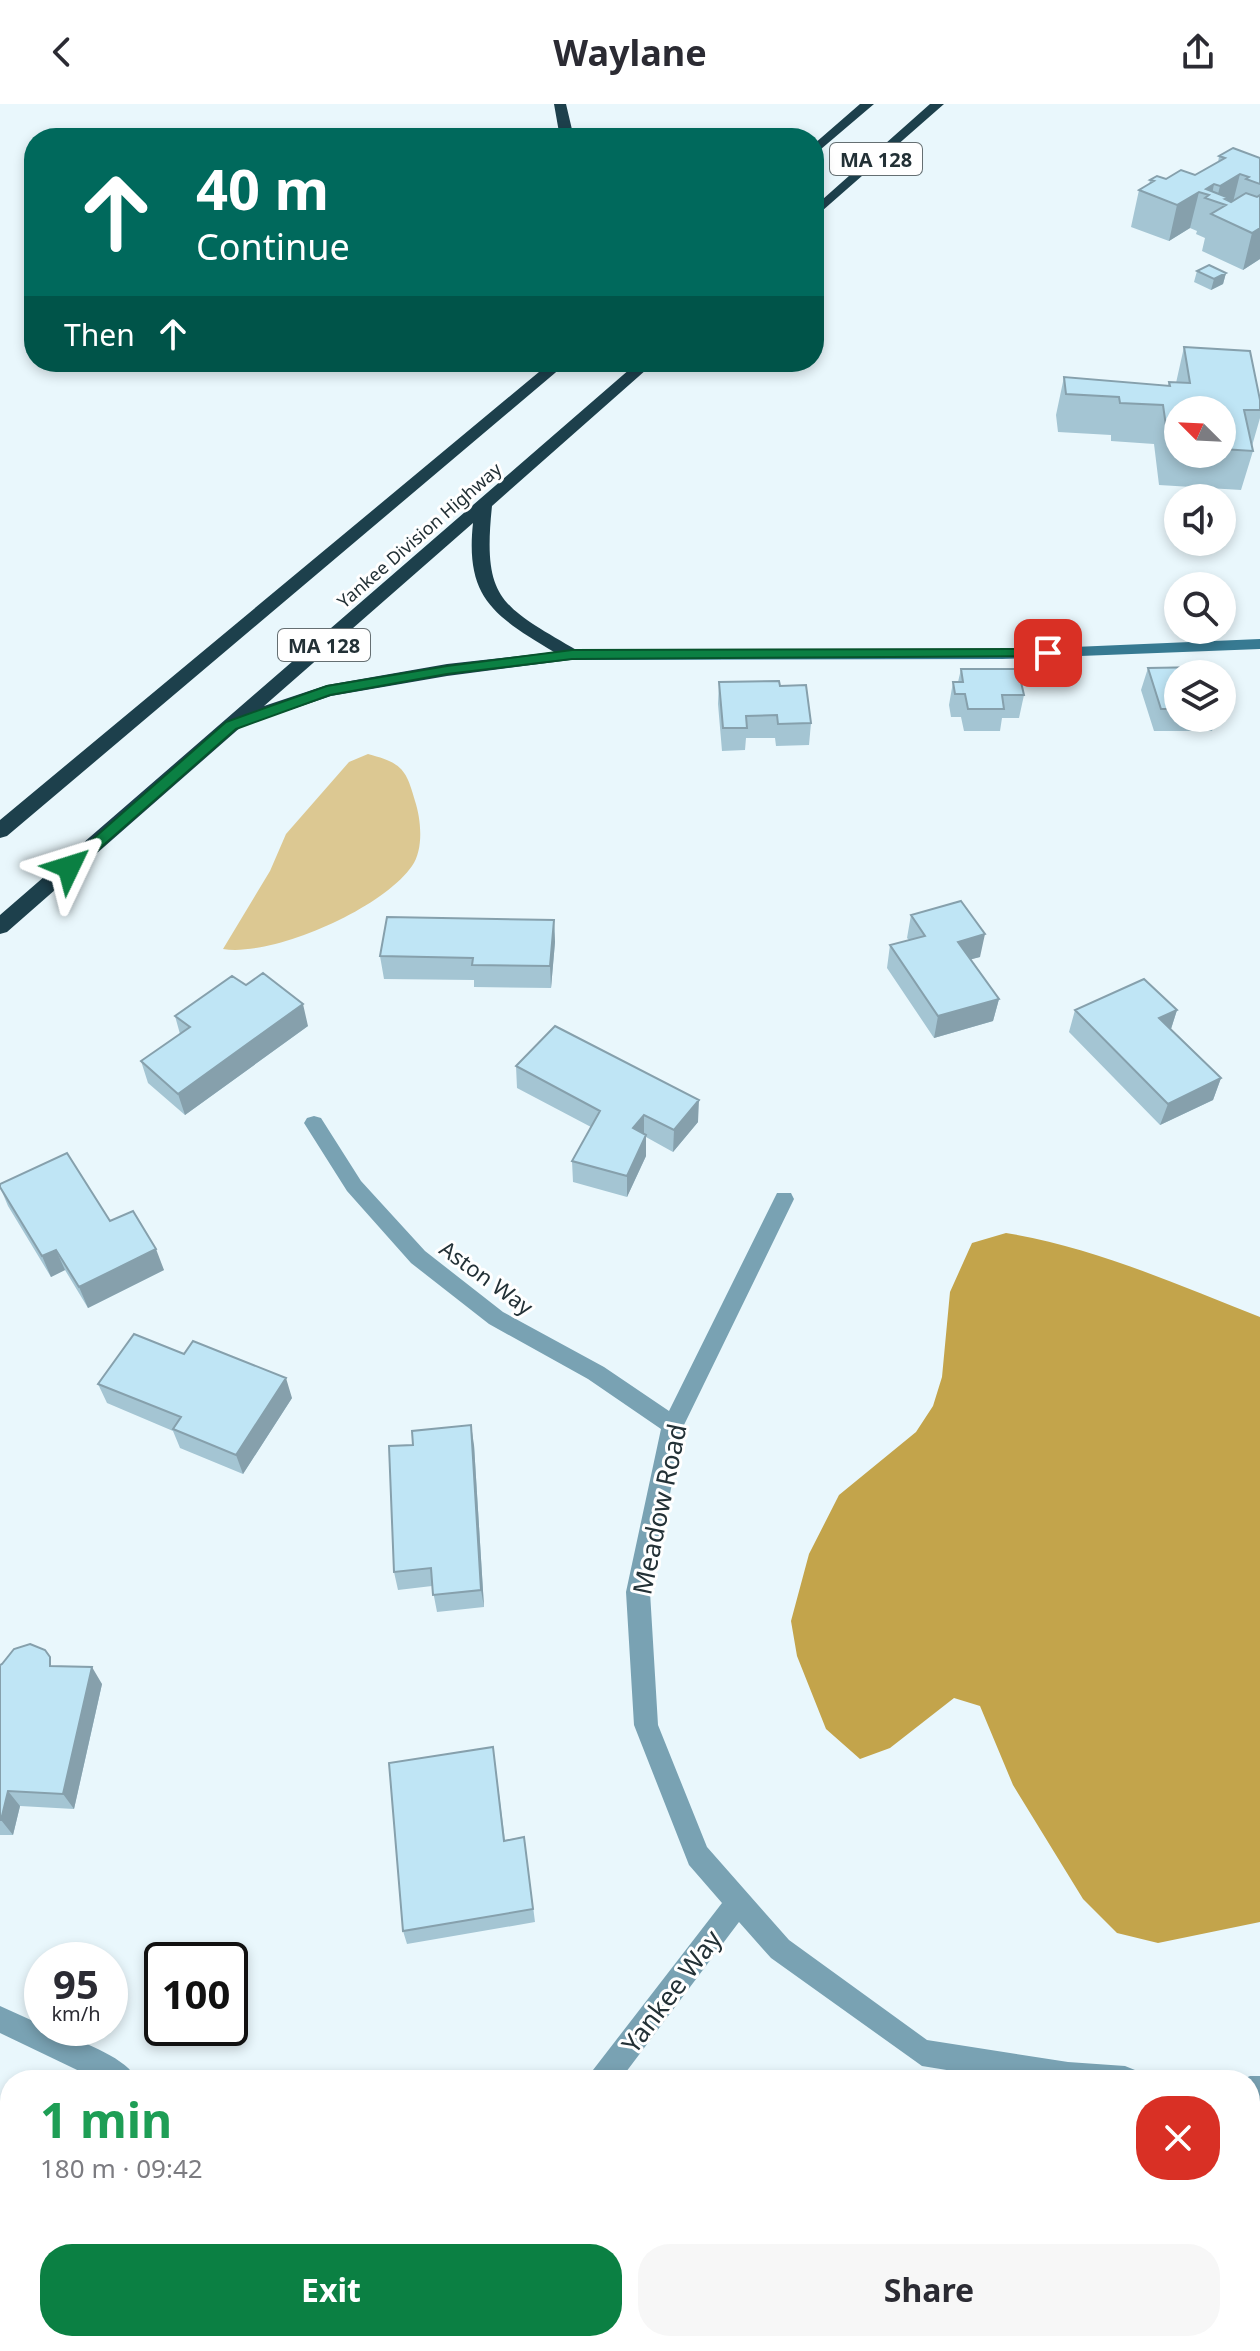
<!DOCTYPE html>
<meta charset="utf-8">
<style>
body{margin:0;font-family:"Noto Sans",sans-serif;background:#f7f7f7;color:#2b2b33;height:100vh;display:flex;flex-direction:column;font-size:30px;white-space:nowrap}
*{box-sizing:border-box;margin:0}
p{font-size:26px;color:#7c7c81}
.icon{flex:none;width:44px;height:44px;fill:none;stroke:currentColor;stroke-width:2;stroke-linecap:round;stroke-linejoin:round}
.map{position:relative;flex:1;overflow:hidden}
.sheet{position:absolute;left:0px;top:1966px;width:1260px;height:282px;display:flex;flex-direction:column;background:#fff;border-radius:32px 32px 0 0;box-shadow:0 4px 12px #0003}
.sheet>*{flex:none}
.guide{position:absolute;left:24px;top:24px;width:800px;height:244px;border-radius:32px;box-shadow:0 4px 12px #0003;background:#00695c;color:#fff;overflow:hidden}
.needle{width:52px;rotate:294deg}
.buttons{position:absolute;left:1164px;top:292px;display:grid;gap:16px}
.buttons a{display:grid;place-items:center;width:72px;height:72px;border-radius:50%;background:#fff;box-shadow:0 4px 12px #0003;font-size:40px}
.speed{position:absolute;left:24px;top:1838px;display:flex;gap:16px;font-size:40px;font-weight:700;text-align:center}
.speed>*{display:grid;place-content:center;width:104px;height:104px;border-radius:50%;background:#fff;box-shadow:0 4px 12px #0003;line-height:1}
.speed small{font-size:20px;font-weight:400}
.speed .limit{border:4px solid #111;border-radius:12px;background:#fff;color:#111}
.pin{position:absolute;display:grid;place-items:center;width:68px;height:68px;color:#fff;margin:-34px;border-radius:16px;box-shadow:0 4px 12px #0006}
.me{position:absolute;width:88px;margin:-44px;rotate:49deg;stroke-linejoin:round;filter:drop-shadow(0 0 6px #0008)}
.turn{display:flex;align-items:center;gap:28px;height:168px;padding:0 40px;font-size:36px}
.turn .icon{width:104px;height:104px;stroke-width:2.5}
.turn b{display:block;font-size:56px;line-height:68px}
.then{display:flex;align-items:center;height:76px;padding:0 40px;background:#0003;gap:16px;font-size:30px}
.round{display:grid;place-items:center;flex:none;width:84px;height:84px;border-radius:32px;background:#f7f7f7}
.overview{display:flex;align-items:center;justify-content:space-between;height:136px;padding:0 40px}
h1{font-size:48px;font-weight:700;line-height:60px;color:#1e9e55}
.cta{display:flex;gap:16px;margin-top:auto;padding:16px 40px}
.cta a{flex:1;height:92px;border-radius:32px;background:#0b8043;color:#fff;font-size:32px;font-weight:700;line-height:92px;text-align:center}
.cta a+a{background:#f7f7f7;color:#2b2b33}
header{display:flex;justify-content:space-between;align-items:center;height:104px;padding:0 40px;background:#fff;font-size:36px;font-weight:700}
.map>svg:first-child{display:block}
.green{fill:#dcc892}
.water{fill:#c3a44b}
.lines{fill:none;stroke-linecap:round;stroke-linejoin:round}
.minor{fill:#79a2b3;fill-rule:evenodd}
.secondary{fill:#377a92;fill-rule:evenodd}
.motorway{fill:#1d404c;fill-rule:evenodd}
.wall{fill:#a4c5d3;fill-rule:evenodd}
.shaded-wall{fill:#86a0ac}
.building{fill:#bfe5f5;stroke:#86a0ac;stroke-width:2}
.route{fill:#0b8043;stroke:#07532c;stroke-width:2}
.labels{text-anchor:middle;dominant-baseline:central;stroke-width:6;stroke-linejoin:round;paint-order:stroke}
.far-street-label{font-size:18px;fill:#233136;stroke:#fff}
.shield{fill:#fff;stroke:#656f72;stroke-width:2}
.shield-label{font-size:20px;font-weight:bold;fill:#233136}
.street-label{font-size:22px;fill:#233136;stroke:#fff}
.near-street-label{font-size:26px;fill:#233136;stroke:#fff}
</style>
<header><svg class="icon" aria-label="back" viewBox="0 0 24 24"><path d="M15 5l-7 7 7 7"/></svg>Waylane<svg class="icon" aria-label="share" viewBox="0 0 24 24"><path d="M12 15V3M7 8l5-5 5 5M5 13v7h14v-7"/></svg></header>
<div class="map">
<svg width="1260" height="2247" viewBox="0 0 1260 2247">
<rect width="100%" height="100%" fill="#e9f7fc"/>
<path class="green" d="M 368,650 C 401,659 406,664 415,697 C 421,715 424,745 412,762 C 382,805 273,853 223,845 L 270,767 L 286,730 L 349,658 Z"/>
<path class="water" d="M 1006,1129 C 1094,1143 1178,1181 1260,1213 L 1260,1818 L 1158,1839 L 1117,1829 L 1083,1795 L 1013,1681 L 980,1602 L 954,1594 L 890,1644 L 860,1655 L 826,1625 L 797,1552 L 791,1517 L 809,1450 L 839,1391 L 916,1328 L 933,1302 L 942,1273 L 950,1188 L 972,1139 Z"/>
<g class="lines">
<path class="minor" d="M 314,1012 L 321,1014 L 361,1077 L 425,1147 L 503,1208 L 604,1263 L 669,1307 L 777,1089 L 791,1089 L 794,1095 L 684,1321 L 650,1488 L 658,1621 L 707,1743 L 789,1836 L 927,1936 L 1068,1958 L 1125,1962 L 1135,1966 L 1139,1976 L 1008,1976 L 922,1962 L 771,1854 L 739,1818 L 620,1976 L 589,1976 L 593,1966 L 722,1799 L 689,1761 L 634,1621 L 626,1488 L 661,1325 L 588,1275 L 489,1220 L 411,1159 L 347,1087 L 304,1019 L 307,1014 Z
M 0,1902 L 42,1921 L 42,1924 L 49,1924 C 73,1935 127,1952 137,1976 L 98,1976 L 0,1929 Z
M 1250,1972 L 1260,1972 L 1260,2000 L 1250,2000 L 1250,1976 L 1241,1976 Z
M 315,2238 L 349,2238 L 345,2247 L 311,2247 Z"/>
<path class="secondary" d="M 1260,535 L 1260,545 L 1002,555 L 572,556 L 564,551 L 572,546 L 1002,546 Z"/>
<path class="motorway" d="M 554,0 L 566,0 L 574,34 L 560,34 Z
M 860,0 L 874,0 L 814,51 L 814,40 Z
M 930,0 L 944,0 L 814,114 L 814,103 Z
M 551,258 L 568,258 L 7,732 L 0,734 L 0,716 Z
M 638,258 L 655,258 L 492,402 C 482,497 502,502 578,547 L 581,551 L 578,555 L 447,572 L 331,592 L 242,622 L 7,828 L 0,830 L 0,811 ZM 473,419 C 465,494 494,512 554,548 L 447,560 L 327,581 L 264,602 Z"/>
</g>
<path class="wall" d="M 1219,52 L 1260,54 L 1260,155 L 1243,166 L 1202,147 L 1205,134 L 1196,130 L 1197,127 L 1190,124 L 1169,137 L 1131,123 L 1139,86 L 1149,81 L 1150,76 L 1195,71 L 1218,59 Z
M 1197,167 L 1226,169 L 1223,180 L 1211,186 L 1194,178 Z
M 1184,243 L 1260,296 L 1260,314 L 1252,342 L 1253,347 L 1241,386 L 1159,381 L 1154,340 L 1111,337 L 1111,331 L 1058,328 L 1056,311 L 1064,273 L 1168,282 L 1169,278 L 1176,279 ZM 1178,306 L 1222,306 L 1222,350 L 1178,350 Z
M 1148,564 L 1178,570 L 1178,614 L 1216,614 L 1212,627 L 1154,627 L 1141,586 Z
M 961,565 L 1024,591 L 1019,614 L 1002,614 L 1000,627 L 964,627 L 961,613 L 951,613 L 949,601 L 953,578 L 958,578 Z
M 719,578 L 780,582 L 811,619 L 809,641 L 776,642 L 775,634 L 746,634 L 745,646 L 722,647 L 718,600 Z
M 911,811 L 980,853 L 971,855 L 999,895 L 993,917 L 934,934 L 887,864 L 890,841 L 909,836 L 907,834 Z
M 554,816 L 555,838 L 551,884 L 474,883 L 474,876 L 384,875 L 380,852 Z
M 246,881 L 308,922 L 185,1011 L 148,979 L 141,957 L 180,930 L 175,912 Z
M 1075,906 L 1177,906 L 1171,925 L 1221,974 L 1213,996 L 1160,1021 L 1069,928 Z
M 516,962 L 698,1018 L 673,1048 L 646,1033 L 646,1052 L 627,1093 L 573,1078 L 572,1057 L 591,1023 L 517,984 Z
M 0,1083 L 110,1117 L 164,1166 L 88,1204 L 65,1166 L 51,1173 L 8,1102 Z
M 98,1280 L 292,1294 L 243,1370 L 180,1344 L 173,1327 L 107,1299 Z
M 474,1341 L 484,1503 L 437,1508 L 432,1482 L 398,1486 L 394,1468 Z
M 2,1560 L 56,1562 L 102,1580 L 74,1705 L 20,1702 L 13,1731 L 0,1731 L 0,1561 Z
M 493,1643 L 505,1736 L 524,1733 L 535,1818 L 407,1840 L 403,1827 Z
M 709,2238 L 922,2238 L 918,2247 L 716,2247 L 708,2241 Z"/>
<path class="shaded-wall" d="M 1240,70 L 1231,106 L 1226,101 L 1216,98 L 1220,82 Z
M 1214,80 L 1211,96 L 1206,85 Z
M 1199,88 L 1190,124 L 1169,137 L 1177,101 Z
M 1260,124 L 1260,155 L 1243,166 L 1252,129 Z
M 1226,169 L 1223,180 L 1211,186 L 1214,175 Z
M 554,816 L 555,838 L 551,884 L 550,862 Z
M 985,830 L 980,853 L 954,860 L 958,838 Z
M 999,895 L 993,917 L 934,934 L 938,912 Z
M 303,900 L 308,922 L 185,1011 L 178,990 Z
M 1177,906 L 1170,928 L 1159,914 Z
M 1221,974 L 1213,996 L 1160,1021 L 1168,1000 Z
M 699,996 L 698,1018 L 673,1048 L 674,1026 Z
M 644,1011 L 644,1032 L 633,1024 Z
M 646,1031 L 646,1052 L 627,1093 L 627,1072 Z
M 156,1145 L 164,1166 L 88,1204 L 79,1183 Z
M 56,1146 L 65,1166 L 51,1173 L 42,1152 Z
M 286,1274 L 292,1294 L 243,1370 L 236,1351 Z
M 471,1321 L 474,1341 L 484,1503 L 481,1486 Z
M 92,1563 L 102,1580 L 74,1705 L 63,1690 Z
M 8,1687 L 20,1702 L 13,1731 L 1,1716 Z
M 0,2102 L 6,2105 L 10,2115 L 10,2146 L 0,2124 Z
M 52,2238 L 67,2238 L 71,2247 L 56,2247 Z"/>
<path class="building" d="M 1233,44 L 1260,54 L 1260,80 L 1246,75 L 1249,73 L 1240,70 L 1220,82 L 1214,80 L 1206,85 L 1229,94 L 1225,95 L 1231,98 L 1246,89 L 1257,93 L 1260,91 L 1260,124 L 1252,129 L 1211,110 L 1226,101 L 1205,94 L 1209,91 L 1199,88 L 1177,101 L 1139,86 L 1154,77 L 1150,76 L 1157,72 L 1166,75 L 1181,66 L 1195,71 L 1225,54 L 1219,52 Z
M 1209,161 L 1226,169 L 1214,175 L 1197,167 Z
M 1184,243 L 1250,247 L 1260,296 L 1260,306 L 1244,306 L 1253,347 L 1222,345 L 1222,306 L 1178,306 L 1178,343 L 1169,343 L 1163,301 L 1120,299 L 1119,293 L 1066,290 L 1064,273 L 1170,282 L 1169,278 L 1190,279 Z
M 1205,563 L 1207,570 L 1178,570 L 1178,605 L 1161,605 L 1148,564 Z
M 961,565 L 1018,565 L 1024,591 L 1002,591 L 1004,605 L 968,605 L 965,590 L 955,590 L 953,578 L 963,578 Z
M 779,577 L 780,582 L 806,581 L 811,619 L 778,620 L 777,611 L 746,612 L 747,624 L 723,624 L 719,578 Z
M 961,797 L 985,830 L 958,838 L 999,895 L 938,912 L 890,841 L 925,832 L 911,811 Z
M 387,813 L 554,816 L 550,862 L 472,861 L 473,854 L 380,852 Z
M 263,869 L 303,900 L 178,990 L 141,957 L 190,923 L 175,912 L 232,872 L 246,881 Z
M 1144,875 L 1177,906 L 1159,914 L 1221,974 L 1168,1000 L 1075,906 Z
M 555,922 L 699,996 L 674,1026 L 644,1011 L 633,1024 L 646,1031 L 627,1072 L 572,1057 L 600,1007 L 516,962 Z
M 67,1049 L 110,1117 L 133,1107 L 156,1145 L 79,1183 L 56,1146 L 42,1152 L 0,1083 L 0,1080 Z
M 134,1230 L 184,1250 L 193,1237 L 286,1274 L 236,1351 L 173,1325 L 181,1313 L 98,1280 Z
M 471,1321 L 481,1486 L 433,1491 L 431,1464 L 394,1468 L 389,1342 L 413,1341 L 412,1327 Z
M 30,1540 L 45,1546 L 50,1553 L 50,1562 L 92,1563 L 63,1690 L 8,1687 L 1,1716 L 0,1716 L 0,1561 L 2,1560 L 14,1545 Z
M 493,1643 L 504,1737 L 524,1733 L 533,1805 L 403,1827 L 389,1659 Z
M 0,2124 L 10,2146 L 10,2238 L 52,2238 L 56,2247 L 0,2247 Z
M 717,2238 L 922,2238 L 918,2247 L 729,2247 Z"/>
<path class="route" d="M 1048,545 L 1055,549 L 1053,552 L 572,555 L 447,570 L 330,591 L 236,625 L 75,766 L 64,766 L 61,763 L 226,618 L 327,582 L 447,562 L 572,546 Z"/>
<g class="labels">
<g class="far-street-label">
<text transform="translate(419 431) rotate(-41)">Yankee Division Highway</text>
</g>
<g class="shield">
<rect x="830" y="39" width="92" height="32" rx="6"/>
<rect x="278" y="525" width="92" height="32" rx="6"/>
</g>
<g class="shield-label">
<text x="876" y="55">MA 128</text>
<text x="324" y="541">MA 128</text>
</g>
<g class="street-label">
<text transform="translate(487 1173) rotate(36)">Aston Way</text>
</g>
<g class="near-street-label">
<text transform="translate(659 1405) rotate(-78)">Meadow Road</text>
<text transform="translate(671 1887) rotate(-53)">Yankee Way</text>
</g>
</g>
</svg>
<div class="buttons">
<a><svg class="needle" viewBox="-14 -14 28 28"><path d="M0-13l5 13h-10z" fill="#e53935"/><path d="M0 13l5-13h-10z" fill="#7c7c81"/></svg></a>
<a><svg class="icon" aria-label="sound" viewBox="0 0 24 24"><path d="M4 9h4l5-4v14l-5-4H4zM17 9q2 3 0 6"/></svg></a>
<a><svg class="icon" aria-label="search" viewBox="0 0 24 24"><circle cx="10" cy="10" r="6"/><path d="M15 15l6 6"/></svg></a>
<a><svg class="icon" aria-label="layers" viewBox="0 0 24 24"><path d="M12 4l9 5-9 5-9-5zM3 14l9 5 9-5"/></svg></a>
</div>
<div class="speed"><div>95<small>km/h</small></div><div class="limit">100</div></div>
<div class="pin" style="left:1048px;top:549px;background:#d93025"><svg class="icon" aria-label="arrive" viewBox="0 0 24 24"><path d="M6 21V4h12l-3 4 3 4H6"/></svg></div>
<svg class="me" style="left:69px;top:763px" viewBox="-20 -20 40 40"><path d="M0-17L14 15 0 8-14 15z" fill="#0b8043" stroke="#fff" stroke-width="4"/></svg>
<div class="guide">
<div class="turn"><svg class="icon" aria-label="ahead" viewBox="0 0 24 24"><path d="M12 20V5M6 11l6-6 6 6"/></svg><div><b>40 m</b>Continue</div></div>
<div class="then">Then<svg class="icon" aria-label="ahead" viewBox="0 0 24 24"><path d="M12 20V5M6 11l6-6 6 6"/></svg></div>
</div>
<section class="sheet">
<div class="overview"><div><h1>1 min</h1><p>180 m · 09:42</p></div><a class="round" style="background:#d93025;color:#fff"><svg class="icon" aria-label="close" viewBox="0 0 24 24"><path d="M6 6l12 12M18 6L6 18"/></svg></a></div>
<div class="cta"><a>Exit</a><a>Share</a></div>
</section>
</div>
